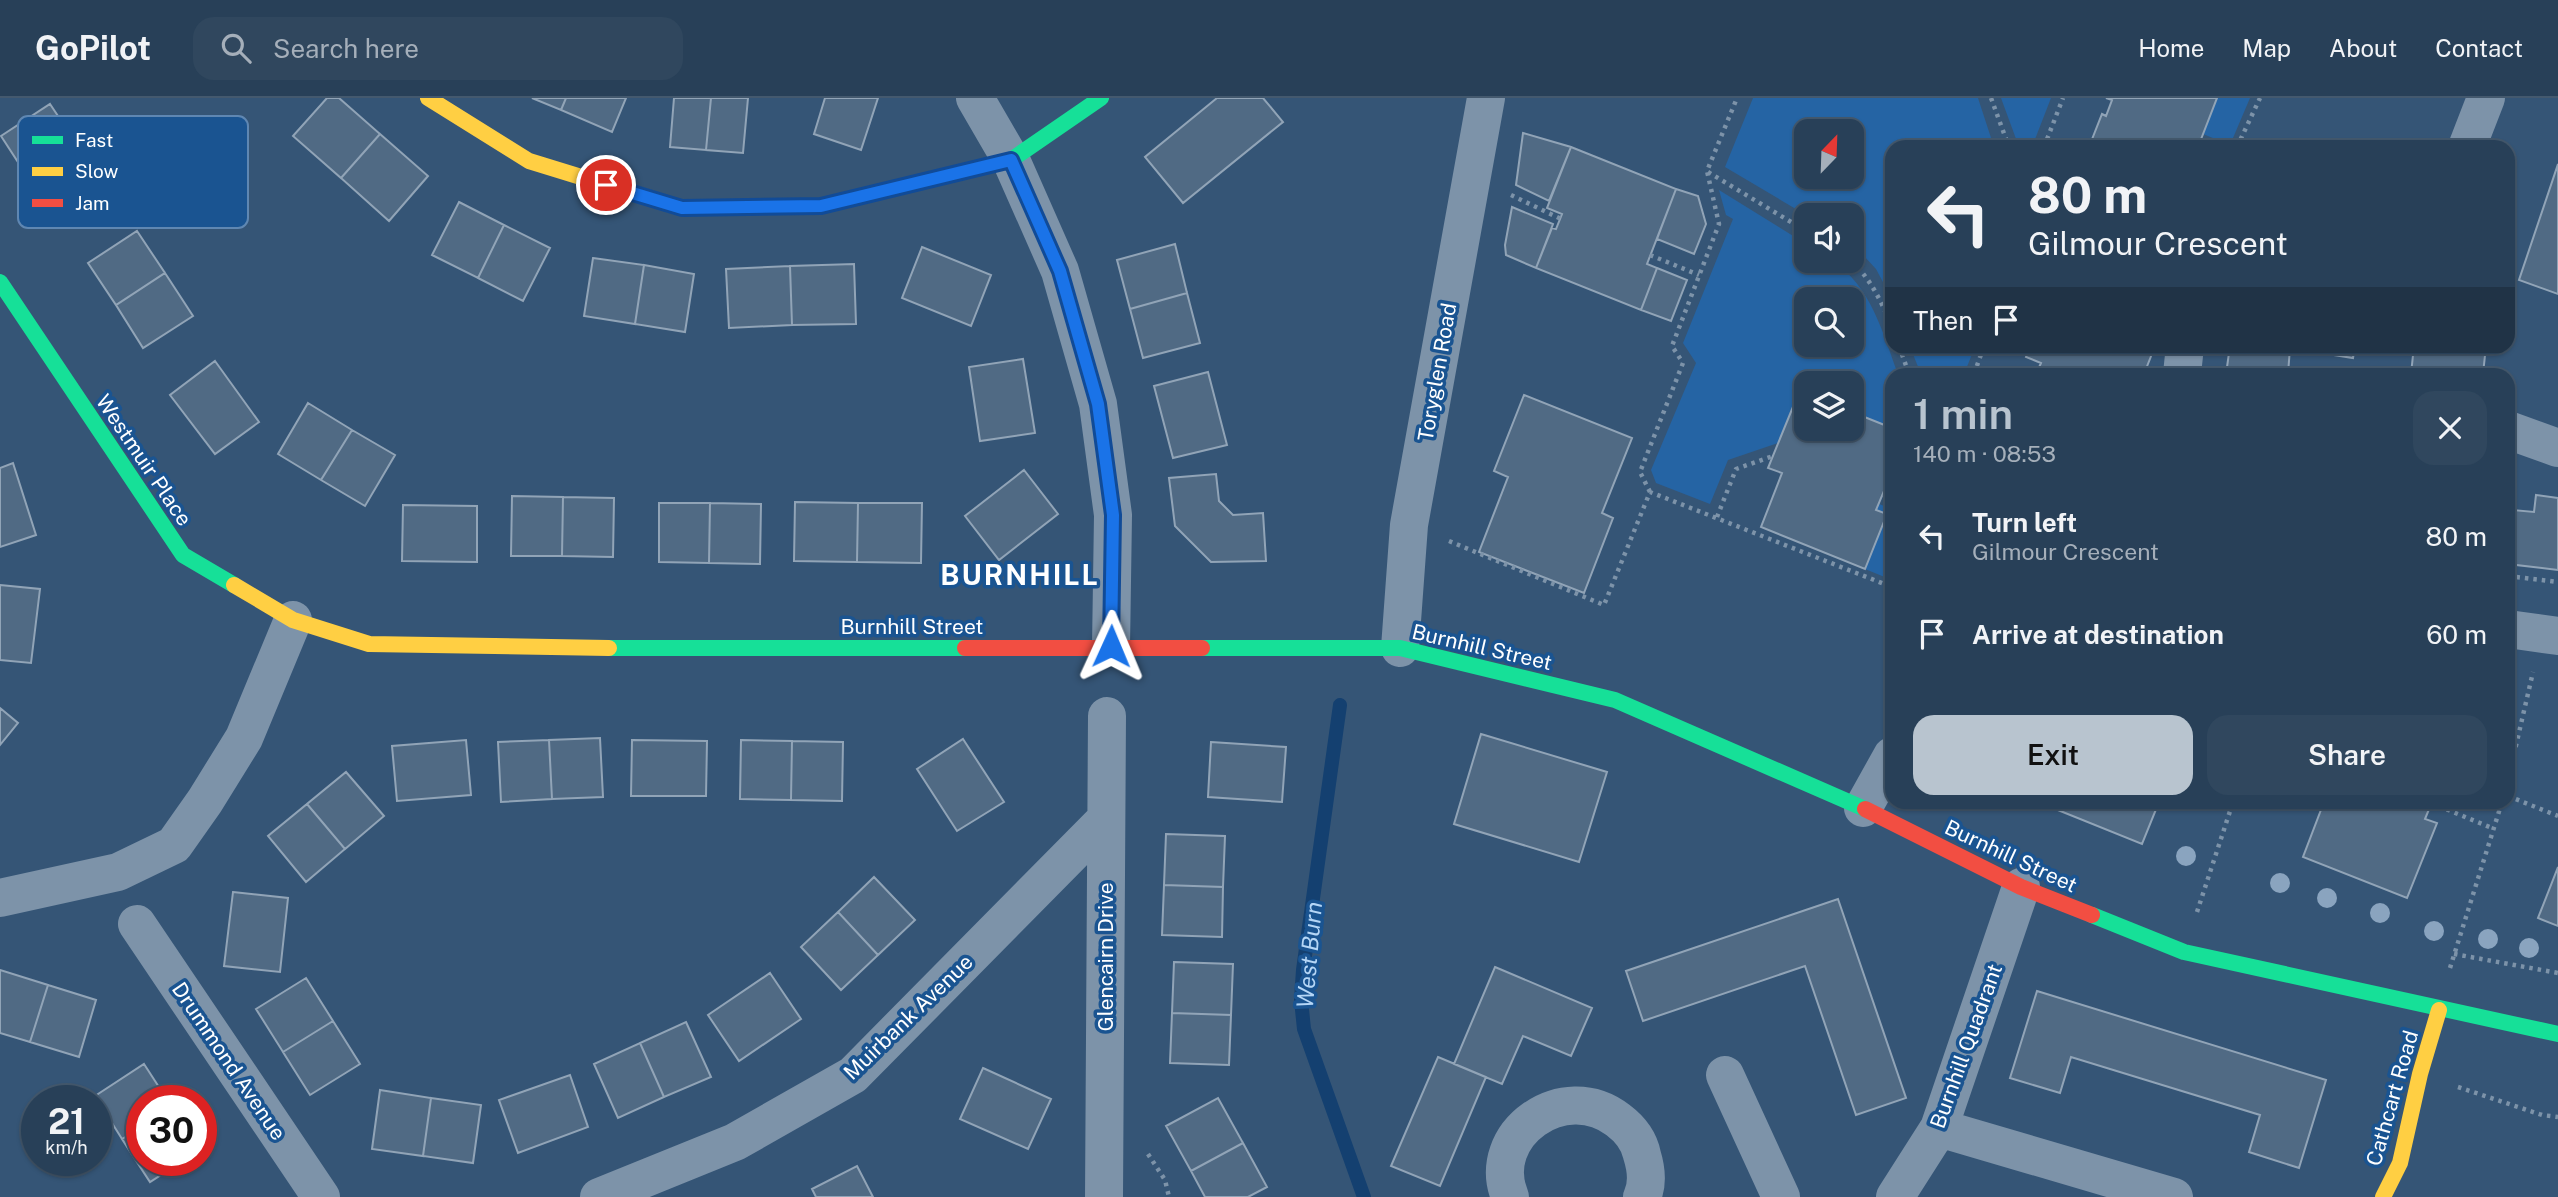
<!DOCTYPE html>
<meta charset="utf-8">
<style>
body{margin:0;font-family:"Public Sans",sans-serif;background:#30475e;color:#f1f3f6;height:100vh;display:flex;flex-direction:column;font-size:26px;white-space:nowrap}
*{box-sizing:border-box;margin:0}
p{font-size:23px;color:#a5afba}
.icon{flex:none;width:38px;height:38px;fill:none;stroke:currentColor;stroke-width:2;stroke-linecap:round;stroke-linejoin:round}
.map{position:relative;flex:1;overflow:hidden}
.side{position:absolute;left:1885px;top:270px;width:630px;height:441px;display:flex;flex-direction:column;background:#284058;border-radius:21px;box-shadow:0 2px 5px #0004,0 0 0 2px #44596e}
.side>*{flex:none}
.guide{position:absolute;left:1885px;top:42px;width:630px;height:214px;border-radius:21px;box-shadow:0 2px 5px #0004,0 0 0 2px #44596e;background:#284058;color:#f1f3f6;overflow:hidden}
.needle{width:46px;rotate:23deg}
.controls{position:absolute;left:1794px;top:21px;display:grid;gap:14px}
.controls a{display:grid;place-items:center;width:70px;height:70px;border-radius:14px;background:#284058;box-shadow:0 2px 5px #0004,0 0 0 2px #44596e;font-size:35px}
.speed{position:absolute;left:21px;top:987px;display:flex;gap:14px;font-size:35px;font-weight:700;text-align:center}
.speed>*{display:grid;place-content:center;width:91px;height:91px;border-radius:50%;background:#284058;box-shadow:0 2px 5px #0004,0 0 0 2px #44596e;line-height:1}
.speed small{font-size:18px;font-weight:400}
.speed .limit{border:10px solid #d22;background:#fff;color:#111}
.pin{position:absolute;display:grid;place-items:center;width:60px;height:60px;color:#fff;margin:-30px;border:4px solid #fff;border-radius:50%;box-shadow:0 2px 7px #0007}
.me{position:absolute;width:77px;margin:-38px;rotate:1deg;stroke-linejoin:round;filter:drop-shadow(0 0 5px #0008)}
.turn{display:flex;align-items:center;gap:24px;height:147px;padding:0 28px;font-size:32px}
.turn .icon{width:91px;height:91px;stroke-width:2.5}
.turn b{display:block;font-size:49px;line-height:60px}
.then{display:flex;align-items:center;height:66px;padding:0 28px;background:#0003;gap:14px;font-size:26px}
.round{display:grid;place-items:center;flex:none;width:74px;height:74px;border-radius:21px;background:#30475e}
.head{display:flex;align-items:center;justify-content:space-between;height:119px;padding:0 28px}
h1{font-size:42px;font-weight:600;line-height:52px;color:#b8c4cf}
.action{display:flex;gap:14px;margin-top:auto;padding:14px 28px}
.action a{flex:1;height:80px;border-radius:21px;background:#b8c4cf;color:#111;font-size:28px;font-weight:600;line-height:80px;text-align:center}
.action a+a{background:#30475e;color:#f1f3f6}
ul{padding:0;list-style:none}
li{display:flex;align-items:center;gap:21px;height:98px;padding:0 28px}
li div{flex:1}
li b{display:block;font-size:26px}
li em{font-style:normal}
header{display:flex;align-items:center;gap:42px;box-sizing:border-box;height:98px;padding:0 35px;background:#284058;border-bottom:2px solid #44596e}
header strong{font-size:33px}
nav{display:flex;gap:38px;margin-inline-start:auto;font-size:24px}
.search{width:490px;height:63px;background:#30475e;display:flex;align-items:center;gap:18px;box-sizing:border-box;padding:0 24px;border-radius:21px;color:#a5afba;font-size:26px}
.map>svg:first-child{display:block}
.green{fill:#2564a4;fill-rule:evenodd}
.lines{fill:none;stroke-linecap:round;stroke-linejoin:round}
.stream{stroke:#144070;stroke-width:14}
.building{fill:#506a84;stroke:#91a4b7;stroke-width:2}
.path{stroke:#7d93a9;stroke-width:4.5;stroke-dasharray:3.5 5;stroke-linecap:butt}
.street{stroke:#7d93a9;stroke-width:38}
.fast{stroke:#16e098;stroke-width:16}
.slow{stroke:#ffcf43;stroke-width:16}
.jam{stroke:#f24e42;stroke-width:16}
.tree{fill:#8aa4bf}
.route-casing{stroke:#114b97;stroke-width:18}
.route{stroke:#1a73e8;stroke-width:12}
.labels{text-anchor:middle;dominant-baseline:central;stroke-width:7;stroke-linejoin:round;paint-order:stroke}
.street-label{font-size:21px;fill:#fff;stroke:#1a5491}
.water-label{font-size:23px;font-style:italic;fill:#b5d6f6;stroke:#1a5491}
.district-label{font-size:28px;font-weight:bold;letter-spacing:2px;fill:#fff;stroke:#1a5491}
.key{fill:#1a5491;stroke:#5f87b2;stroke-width:2}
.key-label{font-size:19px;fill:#fff}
</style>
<header>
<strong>GoPilot</strong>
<div class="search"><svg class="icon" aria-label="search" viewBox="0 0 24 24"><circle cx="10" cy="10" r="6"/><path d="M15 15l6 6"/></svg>Search here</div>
<nav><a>Home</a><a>Map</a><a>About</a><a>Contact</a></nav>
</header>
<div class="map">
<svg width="2558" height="1099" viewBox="0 0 2558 1099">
<rect width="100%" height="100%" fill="#355576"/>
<path class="green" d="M 1753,0 L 1978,0 L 1994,49 L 1892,49 L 1892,201 L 1876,171 L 1852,145 L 1852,117 L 1806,117 L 1725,69 ZM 1852,33 L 1852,79 L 1806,79 L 1806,33 Z
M 2001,0 L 2051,0 L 2032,49 L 2019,49 Z
M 2217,0 L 2250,0 L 2230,47 L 2203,36 Z
M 1719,92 L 1806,146 L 1806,163 L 1832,163 C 1871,187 1883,236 1898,276 L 1892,276 L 1892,330 L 1852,314 L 1852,285 L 1806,285 L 1806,297 L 1798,294 L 1778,345 L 1728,362 L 1710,406 L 1656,385 L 1651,372 L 1696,265 L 1683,245 L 1733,121 L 1726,117 ZM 1806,201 L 1852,201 L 1852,247 L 1806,247 Z
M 1910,249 L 1910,248 L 1975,249 L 1964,276 L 1921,276 Z
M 1879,406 L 1892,411 L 1892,467 L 1887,480 L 1865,471 L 1887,417 L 1876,412 Z"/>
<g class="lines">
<path class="stream" d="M 1340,607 L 1303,872 L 1301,902 L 1304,931 L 1364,1099"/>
</g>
<path class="building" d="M 327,0 L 339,0 L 380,36 L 341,80 L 293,38 Z
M 532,0 L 566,0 L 561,12 Z
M 566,0 L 626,0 L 612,34 L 561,12 Z
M 674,0 L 711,0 L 706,52 L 670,49 Z
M 711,0 L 748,0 L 743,55 L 706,52 Z
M 825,0 L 878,0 L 861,52 L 814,36 Z
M 1217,0 L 1263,0 L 1283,24 L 1183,105 L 1145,59 Z
M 2106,0 L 2217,0 L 2198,49 L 2089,49 L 2102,16 L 2106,18 L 2112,2 Z
M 50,6 L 78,48 L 29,81 L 1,38 Z
M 1523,35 L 1571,49 L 1549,103 L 1516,87 Z
M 380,36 L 428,78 L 389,123 L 341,80 Z
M 1571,49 L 1676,91 L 1647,166 L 1657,170 L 1641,212 L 1536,170 L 1552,130 L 1556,131 L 1562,116 L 1547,110 Z
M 2558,66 L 2558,196 L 2519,182 Z
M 1676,91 L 1698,98 L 1706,126 L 1694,156 L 1657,141 Z
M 459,104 L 504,127 L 478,180 L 432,157 Z
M 1512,109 L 1553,126 L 1536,170 L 1506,157 L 1505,147 Z
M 504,127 L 550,150 L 523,203 L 478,180 Z
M 137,133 L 165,175 L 116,207 L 88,165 Z
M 1175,146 L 1187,195 L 1130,211 L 1117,162 Z
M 922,149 L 991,177 L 971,228 L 902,200 Z
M 593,160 L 644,167 L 635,226 L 584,218 Z
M 854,166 L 856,226 L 792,227 L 790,168 Z
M 644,167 L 694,176 L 685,234 L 635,226 Z
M 790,168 L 792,227 L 729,230 L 726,171 Z
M 1657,170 L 1687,182 L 1671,223 L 1641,212 Z
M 165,175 L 193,218 L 143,250 L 116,207 Z
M 1187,195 L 1200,245 L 1143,260 L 1130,211 Z
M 2030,248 L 2155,248 L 2144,276 L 2036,276 L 2041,265 L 2026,259 Z
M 2230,248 L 2355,248 L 2353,260 L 2290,250 L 2288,276 L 2226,276 Z
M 2414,248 L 2486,248 L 2483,276 L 2411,276 Z
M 1023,261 L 1035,335 L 980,343 L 969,269 Z
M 215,263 L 259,324 L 215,356 L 170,297 Z
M 1208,274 L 1227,347 L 1173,360 L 1154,288 Z
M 1799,294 L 1806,297 L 1806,331 L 1852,331 L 1852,314 L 1892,330 L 1892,374 L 1876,412 L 1887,416 L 1865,471 L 1761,429 L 1782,375 L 1768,370 Z
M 1524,297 L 1632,340 L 1602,415 L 1613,420 L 1584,495 L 1479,454 L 1508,379 L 1494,373 Z
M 308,305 L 352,332 L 321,382 L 278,356 Z
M 352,332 L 395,357 L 365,408 L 321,382 Z
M 13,365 L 36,437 L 0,449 L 0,370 Z
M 1024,372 L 1058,416 L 999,462 L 965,418 Z
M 1216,376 L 1219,403 L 1233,417 L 1263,415 L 1266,463 L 1211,464 L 1175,428 L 1169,380 Z
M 2536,397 L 2558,400 L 2558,472 L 2508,466 L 2513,412 L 2534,414 Z
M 512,398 L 563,399 L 562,458 L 511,458 Z
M 563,399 L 614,400 L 613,459 L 562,458 Z
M 795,404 L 858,405 L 857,464 L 794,463 Z
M 659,405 L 710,405 L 709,465 L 659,464 Z
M 710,405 L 761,406 L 760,466 L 709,465 Z
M 858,405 L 922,405 L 921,465 L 857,464 Z
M 403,407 L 477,408 L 477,464 L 402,463 Z
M 0,487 L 40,491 L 31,565 L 0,562 Z
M 0,610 L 18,625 L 0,647 Z
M 1481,636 L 1607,674 L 1579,764 L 1454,726 Z
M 600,640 L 603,699 L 552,701 L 549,642 Z
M 963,641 L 1004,704 L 957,733 L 917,671 Z
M 466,642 L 471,697 L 397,703 L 392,648 Z
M 549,642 L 552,701 L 501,704 L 498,644 Z
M 632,642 L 707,643 L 706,698 L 631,698 Z
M 741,642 L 792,643 L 791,702 L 740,701 Z
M 792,643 L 843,644 L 842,703 L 791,702 Z
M 1211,644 L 1286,649 L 1282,704 L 1208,699 Z
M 346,674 L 384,718 L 345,751 L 307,706 Z
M 2038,704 L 2159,704 L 2142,746 Z
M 2324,704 L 2432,704 L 2425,721 L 2437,725 L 2407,800 L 2303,759 Z
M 307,706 L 345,751 L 306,784 L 268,738 Z
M 1166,736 L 1225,738 L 1223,789 L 1164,787 Z
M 2558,769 L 2558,828 L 2538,820 Z
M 874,779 L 915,822 L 878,857 L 838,814 Z
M 1164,787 L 1223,789 L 1222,839 L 1162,837 Z
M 233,794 L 288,800 L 280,874 L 224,868 Z
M 1838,801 L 1906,1000 L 1856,1017 L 1805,868 L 1643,923 L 1626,873 Z
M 838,814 L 878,857 L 841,892 L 801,849 Z
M 1174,864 L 1233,866 L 1231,917 L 1172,915 Z
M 1495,869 L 1592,910 L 1571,958 L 1523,938 L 1502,986 L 1454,966 Z
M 0,872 L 48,887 L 30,944 L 0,935 Z
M 770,875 L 801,921 L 739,963 L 708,917 Z
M 306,880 L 333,923 L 283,954 L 256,911 Z
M 48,887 L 96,902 L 79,959 L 30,944 Z
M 2037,893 L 2326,982 L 2299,1070 L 2249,1054 L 2260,1017 L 2071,959 L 2060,995 L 2010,980 Z
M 1172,915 L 1231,917 L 1229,967 L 1170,965 Z
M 333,923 L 360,966 L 310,997 L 283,954 Z
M 686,924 L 711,979 L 664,999 L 640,945 Z
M 640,945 L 664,999 L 618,1020 L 594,966 Z
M 1438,959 L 1486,979 L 1440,1088 L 1391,1068 Z
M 144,966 L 168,1003 L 142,1003 L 142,1029 L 122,1041 L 95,998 Z
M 983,970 L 1051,1001 L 1028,1051 L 960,1021 Z
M 570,977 L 588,1029 L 518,1055 L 499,1002 Z
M 380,992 L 431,1000 L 423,1058 L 372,1051 Z
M 431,1000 L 481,1007 L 473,1065 L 423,1058 Z
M 1218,1000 L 1243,1045 L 1191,1073 L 1166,1028 Z
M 142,1029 L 142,1062 L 184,1062 L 150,1084 L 122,1041 Z
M 1243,1045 L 1267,1089 L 1248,1099 L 1205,1099 L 1191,1073 Z
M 857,1068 L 873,1099 L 816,1099 L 812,1091 Z"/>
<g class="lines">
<path class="path" d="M 1991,0 L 2009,49
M 2044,49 L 2063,0
M 2237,49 L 2260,0
M 1708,74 L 1806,133
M 1511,97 L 1561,121
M 1650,157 L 1699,177
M 1852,163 C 1871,182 1882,204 1892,230
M 1899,248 L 1909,276
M 1974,276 L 1984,248
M 1650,394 L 1640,374 L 1683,265 L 1672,248 L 1719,126 L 1707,73 L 1737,0
M 1883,396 L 1892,400
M 1717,419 L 1736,371 L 1773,358
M 1449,443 L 1604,507 L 1650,394 L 1892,489
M 2508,478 L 2558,484
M 2508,682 L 2533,574
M 2508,698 L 2558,718
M 2431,705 L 2492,730
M 2197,814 L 2233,704
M 2454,856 L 2558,875
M 2450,870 L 2502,704
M 2458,989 L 2542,1017 L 2558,1019
M 1148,1056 L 1165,1082 L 1169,1099"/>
<path class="street" d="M 975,0 L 1011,62 L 1060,173 L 1098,306 L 1113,417 L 1111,549
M 2467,49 L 2486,0
M 2182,276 L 2185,248
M 2508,332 L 2558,350
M 2508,531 L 2558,538
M 1400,550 L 1409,427 L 1486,0
M 1863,710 L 1892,658
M 0,800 L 118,774 L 174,747 L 205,703 L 244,640 L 293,522
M 137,826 L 321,1099
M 1725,977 L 1781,1099
M 1939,1030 L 2174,1099
M 599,1099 L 735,1044 L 853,977 L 1105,722
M 1104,1099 L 1107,618
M 1510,1099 C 1484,1036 1564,980 1618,1022 C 1630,1031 1639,1042 1642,1057 C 1646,1070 1648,1086 1642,1099
M 1895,1099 L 1939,1030 L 2021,789"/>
<path class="fast" d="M 672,107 L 682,110 L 821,108 L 1011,62 L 1101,0
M 0,184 L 183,457 L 234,487
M 609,550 L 965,550
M 1202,550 L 1400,550 L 1615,602 L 1865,711
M 2092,817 L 2184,854 L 2558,936"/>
<path class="slow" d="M 428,0 L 529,63 L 672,107
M 234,487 L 293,522 L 369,546 L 609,550
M 2383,1099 L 2400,1065 L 2420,976 L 2439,912"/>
<path class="jam" d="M 965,550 L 1202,550
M 1865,711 L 2021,789 L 2092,817"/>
</g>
<g class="tree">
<circle cx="2186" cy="758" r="10"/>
<circle cx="2280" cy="785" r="10"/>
<circle cx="2327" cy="800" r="10"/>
<circle cx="2380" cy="815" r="10"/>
<circle cx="2434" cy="833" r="10"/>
<circle cx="2488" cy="841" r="10"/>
<circle cx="2529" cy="850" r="10"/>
</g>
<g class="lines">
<g class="route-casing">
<path id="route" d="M 606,87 L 682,110 L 821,108 L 1011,62 L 1060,173 L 1098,306 L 1113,417 L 1111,548"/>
</g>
<use href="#route" class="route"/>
</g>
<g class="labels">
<g class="street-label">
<text transform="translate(1437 274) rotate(-80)">Toryglen Road</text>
<text transform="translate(144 362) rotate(56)">Westmuir Place</text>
<text x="912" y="528">Burnhill Street</text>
<text transform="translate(1482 549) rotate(13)">Burnhill Street</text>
<text transform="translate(2011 758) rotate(25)">Burnhill Street</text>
<text transform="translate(1105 859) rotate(-90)">Glencairn Drive</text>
<text transform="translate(908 919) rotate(-44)">Muirbank Avenue</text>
<text transform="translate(1966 948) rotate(-70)">Burnhill Quadrant</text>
<text transform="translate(229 963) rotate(56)">Drummond Avenue</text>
<text transform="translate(2392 1000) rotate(-74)">Cathcart Road</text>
</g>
<g class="water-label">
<text transform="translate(1309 857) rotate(-85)">West Burn</text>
</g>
<g class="district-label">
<text x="1020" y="476">BURNHILL</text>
</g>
</g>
<rect x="18" y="18" width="230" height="112" rx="10" class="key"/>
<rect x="32" y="38" width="31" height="8" fill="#16e098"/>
<rect x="32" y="69" width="31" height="9" fill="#ffcf43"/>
<rect x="32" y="101" width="31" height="8" fill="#f24e42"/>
<g class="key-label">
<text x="75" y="49">Fast</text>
<text x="75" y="80">Slow</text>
<text x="75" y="112">Jam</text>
</g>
</svg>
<div class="controls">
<a><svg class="needle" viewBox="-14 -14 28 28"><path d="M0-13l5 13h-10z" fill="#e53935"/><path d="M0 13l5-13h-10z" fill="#a5afba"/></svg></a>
<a><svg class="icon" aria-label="sound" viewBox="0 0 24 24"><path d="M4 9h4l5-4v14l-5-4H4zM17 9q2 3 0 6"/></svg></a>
<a><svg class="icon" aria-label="search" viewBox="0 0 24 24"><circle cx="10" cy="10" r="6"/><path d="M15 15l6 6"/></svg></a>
<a><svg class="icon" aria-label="layers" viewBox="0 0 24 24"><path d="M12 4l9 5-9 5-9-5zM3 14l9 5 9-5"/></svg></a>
</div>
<div class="speed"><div>21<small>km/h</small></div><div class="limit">30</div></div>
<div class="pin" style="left:606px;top:87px;background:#d93025"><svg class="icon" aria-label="arrive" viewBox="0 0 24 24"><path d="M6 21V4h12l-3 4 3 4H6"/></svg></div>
<svg class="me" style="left:1111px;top:548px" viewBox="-20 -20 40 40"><path d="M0-17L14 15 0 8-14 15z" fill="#1a73e8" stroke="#fff" stroke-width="4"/></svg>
<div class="guide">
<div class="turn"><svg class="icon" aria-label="left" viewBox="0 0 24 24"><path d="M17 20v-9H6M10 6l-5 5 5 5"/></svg><div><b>80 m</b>Gilmour Crescent</div></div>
<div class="then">Then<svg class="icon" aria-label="arrive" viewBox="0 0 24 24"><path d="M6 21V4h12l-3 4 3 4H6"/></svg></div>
</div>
<section class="side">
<div class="head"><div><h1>1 min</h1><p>140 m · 08:53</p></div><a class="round"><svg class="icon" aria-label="close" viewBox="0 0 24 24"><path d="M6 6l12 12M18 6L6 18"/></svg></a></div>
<ul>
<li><svg class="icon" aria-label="left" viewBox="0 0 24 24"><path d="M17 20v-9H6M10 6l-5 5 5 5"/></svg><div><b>Turn left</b><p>Gilmour Crescent</p></div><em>80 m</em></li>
<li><svg class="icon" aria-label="arrive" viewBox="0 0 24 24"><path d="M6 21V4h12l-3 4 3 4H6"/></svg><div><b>Arrive at destination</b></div><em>60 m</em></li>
</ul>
<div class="action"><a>Exit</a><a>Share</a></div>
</section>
</div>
